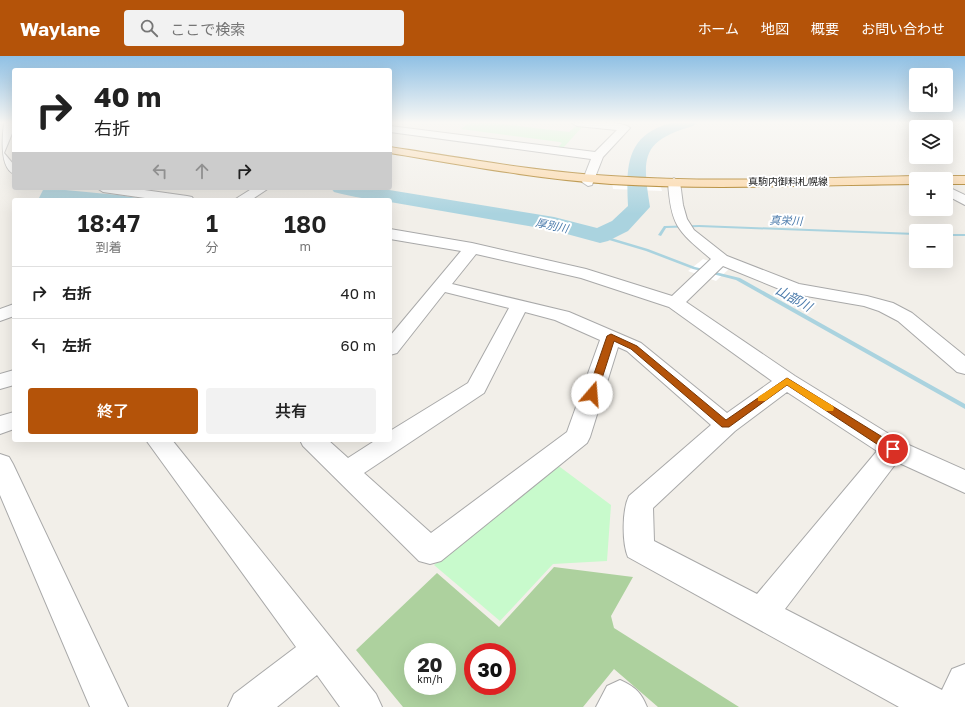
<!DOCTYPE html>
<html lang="ja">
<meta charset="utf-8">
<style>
body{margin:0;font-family:"Golos Text","Noto Sans JP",sans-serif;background:#f2f2f2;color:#222;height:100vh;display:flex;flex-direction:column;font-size:15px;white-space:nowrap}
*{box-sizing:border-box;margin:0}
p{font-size:13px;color:#767676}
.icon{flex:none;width:22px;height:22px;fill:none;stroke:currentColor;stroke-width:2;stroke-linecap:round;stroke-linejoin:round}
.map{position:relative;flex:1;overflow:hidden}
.panel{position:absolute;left:12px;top:142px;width:380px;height:244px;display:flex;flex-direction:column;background:#fff;border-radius:4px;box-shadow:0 4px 16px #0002}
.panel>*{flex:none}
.guide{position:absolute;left:12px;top:12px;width:380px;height:122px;border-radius:4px;box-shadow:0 4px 16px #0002;background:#fff;color:#222;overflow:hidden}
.controls{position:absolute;left:909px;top:12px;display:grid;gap:8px}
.controls a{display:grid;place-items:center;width:44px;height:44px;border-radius:4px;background:#fff;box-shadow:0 4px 16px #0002;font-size:20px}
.speed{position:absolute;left:404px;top:587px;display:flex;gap:8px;font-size:20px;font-weight:700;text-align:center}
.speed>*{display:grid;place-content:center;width:52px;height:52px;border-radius:50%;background:#fff;box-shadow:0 4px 16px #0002;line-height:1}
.speed small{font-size:10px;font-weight:400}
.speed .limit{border:6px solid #d22;background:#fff;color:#111}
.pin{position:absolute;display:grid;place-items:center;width:34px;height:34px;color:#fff;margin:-17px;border:2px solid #fff;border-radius:50%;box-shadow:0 1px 4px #0007}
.me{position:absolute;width:44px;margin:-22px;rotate:18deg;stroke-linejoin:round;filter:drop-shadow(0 0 3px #0008)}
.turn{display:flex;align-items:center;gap:14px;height:84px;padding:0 16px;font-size:18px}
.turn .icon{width:52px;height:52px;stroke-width:2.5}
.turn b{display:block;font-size:28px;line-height:34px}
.lanes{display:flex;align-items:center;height:38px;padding:0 16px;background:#0003;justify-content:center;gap:20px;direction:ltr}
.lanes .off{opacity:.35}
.eta{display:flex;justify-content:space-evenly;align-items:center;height:68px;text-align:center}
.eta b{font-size:24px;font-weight:600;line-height:28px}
.action{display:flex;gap:8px;margin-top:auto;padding:8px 16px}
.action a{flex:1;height:46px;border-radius:4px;background:#b45309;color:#fff;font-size:16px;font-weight:600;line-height:46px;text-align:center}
.action a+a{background:#f2f2f2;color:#222}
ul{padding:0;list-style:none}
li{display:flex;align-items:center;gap:12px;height:52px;padding:0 16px;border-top:1px solid #e0e0e0}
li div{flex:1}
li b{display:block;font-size:15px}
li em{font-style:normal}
header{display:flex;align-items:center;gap:24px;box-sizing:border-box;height:56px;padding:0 20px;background:#b45309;color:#fff}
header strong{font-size:19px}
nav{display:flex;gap:22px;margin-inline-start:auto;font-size:14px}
.search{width:280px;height:36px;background:#f2f2f2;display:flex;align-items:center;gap:10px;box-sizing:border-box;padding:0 14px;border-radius:4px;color:#767676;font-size:15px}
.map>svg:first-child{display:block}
.forest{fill:#add19e;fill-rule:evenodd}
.park{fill:#c8facc}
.water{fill:#aad3df}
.pier{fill:#fff}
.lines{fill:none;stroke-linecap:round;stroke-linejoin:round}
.stream{fill:#aad3df;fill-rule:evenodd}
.river{fill:#aad3df;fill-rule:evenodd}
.minor-casing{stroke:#a9a9a9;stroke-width:2}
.major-casing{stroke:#a06b00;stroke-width:2}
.minor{fill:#fff;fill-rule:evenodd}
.major{fill:#fcd6a4;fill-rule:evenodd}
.route{fill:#b45309;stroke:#753606}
.slow{fill:#f59e0b}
.labels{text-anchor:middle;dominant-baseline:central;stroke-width:4;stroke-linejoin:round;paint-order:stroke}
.far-street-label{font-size:10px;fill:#222;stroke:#fff}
.far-water-label{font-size:11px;font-style:italic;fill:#4a7aab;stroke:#fff}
.water-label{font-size:13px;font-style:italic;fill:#4a7aab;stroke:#fff}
</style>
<header>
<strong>Waylane</strong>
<div class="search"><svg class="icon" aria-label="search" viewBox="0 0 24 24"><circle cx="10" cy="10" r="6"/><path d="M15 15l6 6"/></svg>ここで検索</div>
<nav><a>ホーム</a><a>地図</a><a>概要</a><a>お問い合わせ</a></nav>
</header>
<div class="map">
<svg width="965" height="651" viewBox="0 0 965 651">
<rect width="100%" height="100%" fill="#f2efe9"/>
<path class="forest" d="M 554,511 L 633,521 L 611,560 L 614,572 L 739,651 L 658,651 L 614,613 L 583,651 L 403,651 L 356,594 L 437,517 L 499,571 ZM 413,596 L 447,596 L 447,630 L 413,630 ZM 473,596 L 507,596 L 507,630 L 473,630 Z"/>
<path class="park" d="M 468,67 L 494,67 L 569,76 L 576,70 L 583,70 L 562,93 L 556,93 L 562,87 L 560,86 L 461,73 Z
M 556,408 L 611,449 L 607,505 L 553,508 L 500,565 L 434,509 Z"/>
<path class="water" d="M 44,132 L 118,139 L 150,144 L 38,144 Z"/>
<path class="pier" d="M 611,119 L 658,121 L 662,135 L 613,133 Z
M 703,203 L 730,212 L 716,225 L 688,215 Z"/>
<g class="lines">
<path class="stream" d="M 699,169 L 916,177 L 916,179 L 699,171 L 666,172 L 661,180 L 658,179 L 664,170 L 665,170 Z
M 946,178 L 965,178 L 965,180 L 946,180 Z
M 599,179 L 601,179 L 648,193 L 695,211 L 740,222 L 965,348 L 965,353 L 736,224 L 693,213 L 646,195 L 599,181 Z"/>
<path class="river" d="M 671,67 L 696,67 L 693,70 C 641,85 642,101 650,151 L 628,175 L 608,185 L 600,187 L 552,174 L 390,146 L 390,144 C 371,144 352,141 334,136 L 331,132 L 377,132 L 554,161 L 597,172 L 612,165 L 628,150 C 626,110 626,79 671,67 Z"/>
<g class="minor-casing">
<path id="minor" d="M 4,67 L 14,67 L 13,75 L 4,97 L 14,109 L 14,118 C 0,112 2,84 4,67 Z
M 572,67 C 584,67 623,64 630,72 L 603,101 L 592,129 L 588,130 L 582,126 L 591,103 L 390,76 L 390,70 L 595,96 L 617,74 L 577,70 Z
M 674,122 L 680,126 L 683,149 L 687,163 L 694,174 L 727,200 L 799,228 L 867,240 L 893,247 L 912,257 L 965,300 L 965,318 L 957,316 L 898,265 L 879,255 L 864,250 L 789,237 L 723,210 L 686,246 L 795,320 L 902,386 L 965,414 L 965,437 L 897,406 L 785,553 L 942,634 L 952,613 L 965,608 L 965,651 L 899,651 L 628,501 C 622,487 622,454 629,440 L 711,369 L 627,295 L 618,291 L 590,381 L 587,387 L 441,505 L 430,508 L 419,505 L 303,390 L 300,384 L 328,384 L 348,402 L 376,384 L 390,384 L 390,375 L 468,327 L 509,252 L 445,236 L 397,297 L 390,299 L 390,280 L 461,195 L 390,183 L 390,173 L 472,187 L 586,213 L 672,240 L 711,203 C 678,175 671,171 668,126 ZM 476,198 L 581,222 L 669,251 L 772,325 L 727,357 L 641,287 L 569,256 L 452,228 ZM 525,256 L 555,264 L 600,284 L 567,376 L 431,477 L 364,417 L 484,337 ZM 787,336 L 877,395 L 757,538 L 654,485 L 653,452 L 735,375 Z
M 946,130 L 965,139 L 965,149 L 946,139 Z
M 97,132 L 130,132 L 187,140 L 192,141 L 194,144 L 159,144 L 103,136 Z
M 253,132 L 269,132 L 251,144 L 234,144 Z
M 14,248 L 14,260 L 0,265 L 0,253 Z
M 14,314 L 14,329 L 0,333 L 0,318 Z
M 14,356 L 14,373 L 0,378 L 0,360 Z
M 146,384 L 172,384 L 376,638 L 382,651 L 340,651 L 317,619 L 277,651 L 228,651 L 234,638 L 296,591 Z
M 0,398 L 9,401 L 13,408 L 128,651 L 90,651 L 0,439 Z
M 620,624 C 635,631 641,636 647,651 L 596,651 L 607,630 Z"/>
</g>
<g class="major-casing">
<path id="major" d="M 390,91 C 463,102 537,116 611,120 C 713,127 815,122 916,120 L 922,123 L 916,123 L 916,128 C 815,129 713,134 611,128 C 537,123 463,109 390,97 Z
M 946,120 L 965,120 L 965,128 L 946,128 L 946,123 L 940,123 Z"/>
</g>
<use href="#minor" class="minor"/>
<use href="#major" class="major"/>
</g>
<linearGradient id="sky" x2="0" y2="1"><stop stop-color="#8fc0e4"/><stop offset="0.42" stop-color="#f9f8f5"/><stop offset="1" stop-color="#f9f8f5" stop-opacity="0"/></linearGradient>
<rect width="965" height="158" fill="url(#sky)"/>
<path class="route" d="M 611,278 L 637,290 L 726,364 L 787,322 L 897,390 L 898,393 L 897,396 L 889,396 L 787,329 L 729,371 L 722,371 L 631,293 L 614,285 L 597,338 L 595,340 L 589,340 L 587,338 L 607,280 Z"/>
<path class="slow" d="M 787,322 L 833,350 L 834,352 L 833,355 L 826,355 L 787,329 L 765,345 L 758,345 L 758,341 Z"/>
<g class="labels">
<g class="far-street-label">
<text x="788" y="125">真駒内御料札幌線</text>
</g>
<g class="far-water-label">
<text transform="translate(786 164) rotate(2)">真栄川</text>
<text transform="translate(552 169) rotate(12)">厚別川</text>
</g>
<g class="water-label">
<text transform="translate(794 242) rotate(29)">山部川</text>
</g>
</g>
</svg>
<div class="controls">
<a><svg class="icon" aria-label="sound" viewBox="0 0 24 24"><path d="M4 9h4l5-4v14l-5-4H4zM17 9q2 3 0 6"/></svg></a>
<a><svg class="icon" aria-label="layers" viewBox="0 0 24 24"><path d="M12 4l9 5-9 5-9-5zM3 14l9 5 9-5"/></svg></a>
<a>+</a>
<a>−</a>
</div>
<div class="speed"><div>20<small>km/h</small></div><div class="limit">30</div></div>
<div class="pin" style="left:893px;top:393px;background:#d93025"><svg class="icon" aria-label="arrive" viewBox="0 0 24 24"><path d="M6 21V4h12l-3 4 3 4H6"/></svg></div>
<svg class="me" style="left:592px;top:338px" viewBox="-20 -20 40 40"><circle r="19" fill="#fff"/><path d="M0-13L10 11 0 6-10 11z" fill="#b45309"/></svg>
<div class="guide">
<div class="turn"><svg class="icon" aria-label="right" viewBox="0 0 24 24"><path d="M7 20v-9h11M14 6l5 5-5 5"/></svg><div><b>40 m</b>右折</div></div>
<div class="lanes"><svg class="icon off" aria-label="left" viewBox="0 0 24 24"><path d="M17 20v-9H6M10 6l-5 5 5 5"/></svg><svg class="icon off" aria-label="ahead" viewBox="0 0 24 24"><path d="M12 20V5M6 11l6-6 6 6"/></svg><svg class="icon" aria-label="right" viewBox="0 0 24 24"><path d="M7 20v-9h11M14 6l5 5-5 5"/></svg></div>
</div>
<section class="panel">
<div class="eta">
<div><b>18:47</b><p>到着</p></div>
<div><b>1</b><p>分</p></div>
<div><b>180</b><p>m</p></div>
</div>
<ul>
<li><svg class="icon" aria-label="right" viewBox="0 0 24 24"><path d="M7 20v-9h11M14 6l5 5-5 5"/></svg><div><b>右折</b></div><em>40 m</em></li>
<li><svg class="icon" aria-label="left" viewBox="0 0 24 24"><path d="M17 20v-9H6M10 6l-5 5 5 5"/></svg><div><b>左折</b></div><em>60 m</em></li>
</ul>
<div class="action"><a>終了</a><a>共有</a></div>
</section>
</div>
